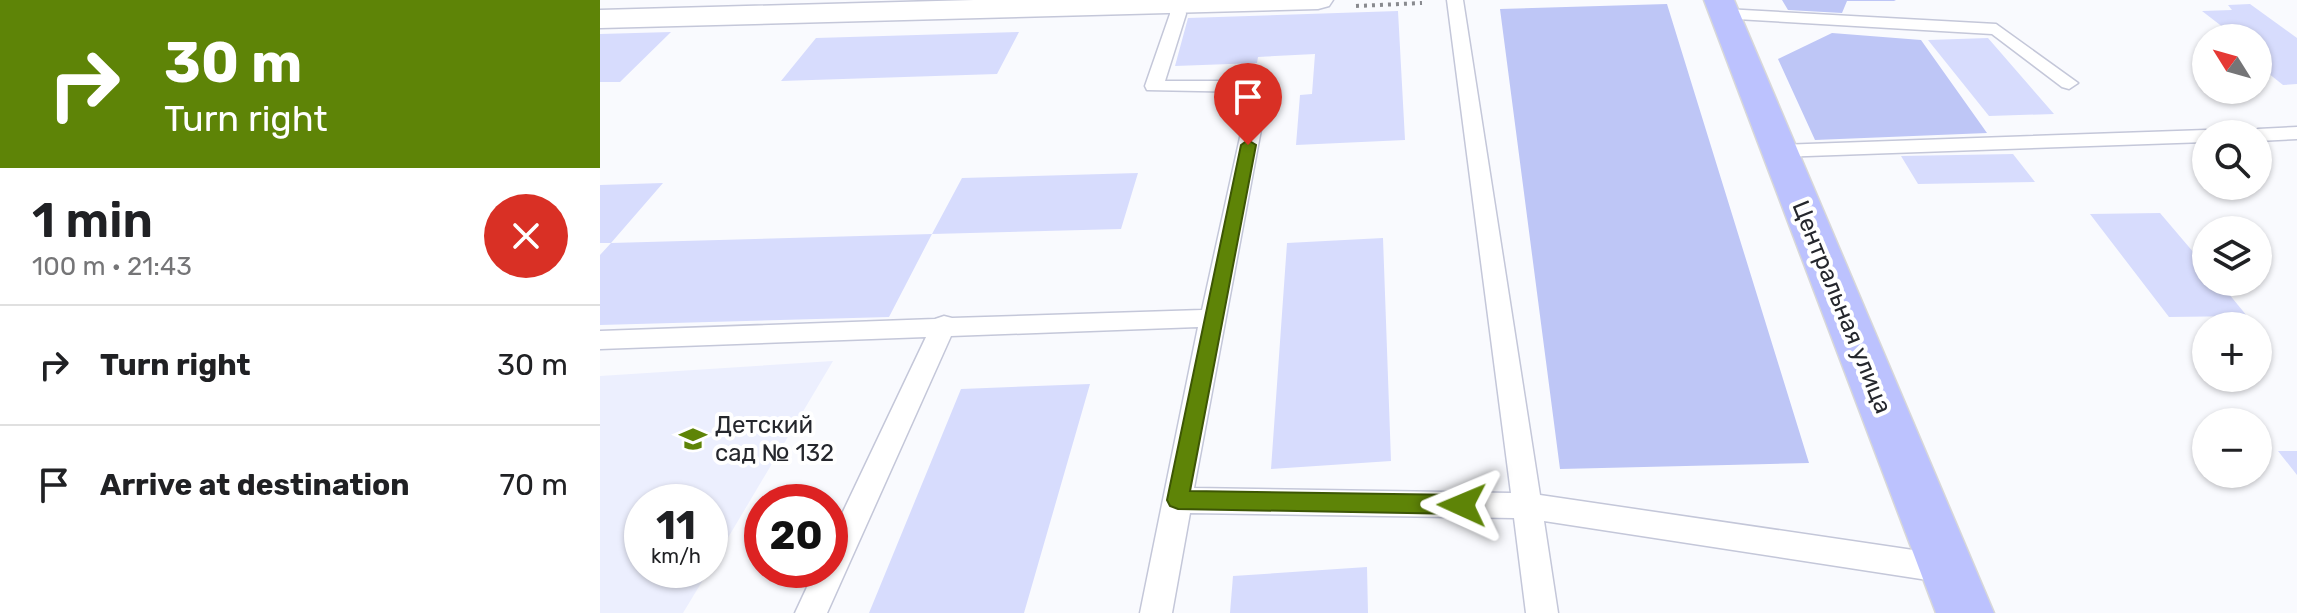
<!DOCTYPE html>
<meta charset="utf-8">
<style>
body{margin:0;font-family:Rubik,sans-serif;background:#f6f6f6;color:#202124;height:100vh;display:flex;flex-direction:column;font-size:30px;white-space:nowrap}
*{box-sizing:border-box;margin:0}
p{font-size:26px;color:#757577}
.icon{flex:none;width:44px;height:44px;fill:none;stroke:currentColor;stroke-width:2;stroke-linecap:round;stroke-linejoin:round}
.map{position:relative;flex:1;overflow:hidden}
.drawer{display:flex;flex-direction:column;background:#fff;width:600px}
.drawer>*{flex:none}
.guide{background:#5e8407;color:#fff;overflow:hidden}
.needle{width:52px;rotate:307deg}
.tools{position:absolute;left:1592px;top:24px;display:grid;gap:16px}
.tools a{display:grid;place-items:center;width:80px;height:80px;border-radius:50%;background:#fff;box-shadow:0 2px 6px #0004;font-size:40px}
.speed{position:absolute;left:24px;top:484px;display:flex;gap:16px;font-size:40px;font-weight:700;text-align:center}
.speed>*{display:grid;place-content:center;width:104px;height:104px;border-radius:50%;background:#fff;box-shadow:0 2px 6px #0004;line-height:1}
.speed small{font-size:20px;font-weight:400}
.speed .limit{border:12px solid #d22;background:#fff;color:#111}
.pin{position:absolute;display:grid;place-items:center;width:68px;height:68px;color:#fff;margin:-82px -34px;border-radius:50% 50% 50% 0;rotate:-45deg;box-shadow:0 0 8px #0007}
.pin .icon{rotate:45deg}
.me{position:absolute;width:88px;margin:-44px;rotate:271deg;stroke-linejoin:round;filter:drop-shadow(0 0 6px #0008)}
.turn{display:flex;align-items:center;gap:28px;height:168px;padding:0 32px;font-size:36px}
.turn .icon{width:104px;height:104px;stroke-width:2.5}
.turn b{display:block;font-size:56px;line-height:68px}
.round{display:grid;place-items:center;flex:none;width:84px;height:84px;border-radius:42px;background:#f6f6f6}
.head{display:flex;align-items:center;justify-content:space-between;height:136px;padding:0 32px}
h1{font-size:48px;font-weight:600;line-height:60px}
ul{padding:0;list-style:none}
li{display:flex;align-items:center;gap:24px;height:120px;padding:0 32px;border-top:2px solid #e0e0e0}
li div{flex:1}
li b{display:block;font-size:30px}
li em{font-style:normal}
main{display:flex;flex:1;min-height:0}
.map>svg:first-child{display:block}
.built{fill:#eceffe}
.forest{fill:#bec6f6}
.building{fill:#d7dcfd}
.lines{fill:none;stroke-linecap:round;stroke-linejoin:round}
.service-casing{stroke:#c4c7d9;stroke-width:3}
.minor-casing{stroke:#c4c7d9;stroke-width:3}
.primary-casing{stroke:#d8d8d9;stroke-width:3}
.path{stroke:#898a8f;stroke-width:4;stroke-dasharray:3 5;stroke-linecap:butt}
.service{fill:#fff;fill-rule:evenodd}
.minor{fill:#fff;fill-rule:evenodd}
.primary{fill:#bcc2fe;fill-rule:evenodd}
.route{fill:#5e8407;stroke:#3d5605;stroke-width:2}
.labels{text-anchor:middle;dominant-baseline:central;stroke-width:8;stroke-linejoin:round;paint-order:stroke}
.street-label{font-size:24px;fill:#25272d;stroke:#fff}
.poi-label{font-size:24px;fill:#25272d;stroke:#fff;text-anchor:start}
</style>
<main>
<section class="drawer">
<div class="guide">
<div class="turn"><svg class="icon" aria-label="right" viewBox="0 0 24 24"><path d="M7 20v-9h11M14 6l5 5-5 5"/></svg><div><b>30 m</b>Turn right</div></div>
</div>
<div class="head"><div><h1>1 min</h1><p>100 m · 21:43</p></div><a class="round" style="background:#d93025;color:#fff"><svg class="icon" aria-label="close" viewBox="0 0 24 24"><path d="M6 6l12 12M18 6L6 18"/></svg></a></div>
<ul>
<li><svg class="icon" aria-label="right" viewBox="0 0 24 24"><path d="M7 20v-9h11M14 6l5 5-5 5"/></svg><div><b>Turn right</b></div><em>30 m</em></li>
<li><svg class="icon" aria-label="arrive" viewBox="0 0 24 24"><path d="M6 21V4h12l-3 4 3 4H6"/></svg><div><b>Arrive at destination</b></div><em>70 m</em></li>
</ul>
</section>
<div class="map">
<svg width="1697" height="613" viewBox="0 0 1697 613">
<rect width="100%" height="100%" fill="#f9fafe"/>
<path class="built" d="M 233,361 L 110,568 L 110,502 L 42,502 L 42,570 L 109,570 L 83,613 L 0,613 L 0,376 Z"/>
<path class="forest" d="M 1182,0 L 1294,0 L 1296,1 L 1247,1 L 1242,13 L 1188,10 Z
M 1067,4 L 1209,463 L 960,469 L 900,9 Z
M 1232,33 L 1321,40 L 1387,133 L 1215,140 L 1178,59 Z"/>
<path class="building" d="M 1650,4 L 1697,38 L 1697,84 L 1683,85 L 1658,65 L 1658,58 L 1663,58 L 1658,54 L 1658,38 L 1637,38 L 1602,11 L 1632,10 L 1628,5 Z
M 798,11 L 805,140 L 696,145 L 700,95 L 712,94 L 715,54 L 658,57 L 657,63 L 575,66 L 588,18 Z
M 71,32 L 20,82 L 0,82 L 0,34 Z
M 419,32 L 397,74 L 181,81 L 216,38 Z
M 1388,38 L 1454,114 L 1389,116 L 1328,40 Z
M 1413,154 L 1435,182 L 1318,184 L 1301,156 Z
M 538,173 L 521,229 L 332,234 L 362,178 Z
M 63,183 L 11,243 L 0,243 L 0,185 Z
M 1560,213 L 1606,267 L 1606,282 L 1619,282 L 1647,316 L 1569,317 L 1490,214 Z
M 332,234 L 289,317 L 0,325 L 0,255 L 11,243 Z
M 783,238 L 791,461 L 671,469 L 687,243 Z
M 490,384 L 424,613 L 269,613 L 361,389 Z
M 1678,451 L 1697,451 L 1697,475 Z
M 767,567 L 768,613 L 630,613 L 633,576 Z"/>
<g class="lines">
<g class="service-casing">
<path id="service" d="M 574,0 L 584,1 L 586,14 L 565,81 L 660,81 L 669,87 L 594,488 L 911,493 L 847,0 L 863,0 L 940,495 L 1347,555 L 1358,559 L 1362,569 L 1358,579 L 1347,583 L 944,521 L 958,613 L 926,613 L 914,518 L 590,513 L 572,613 L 540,613 L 598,327 L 351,336 L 227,613 L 195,613 L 215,570 L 230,570 L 230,539 L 326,337 L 0,349 L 0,331 L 335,319 L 344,316 L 352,318 L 602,310 L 650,92 L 547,90 L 545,86 L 570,14 L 570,4 Z
M 1125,9 L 1396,24 L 1478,83 L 1469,89 L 1462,87 L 1392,34 L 1119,18 L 1117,14 Z
M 1697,127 L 1697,139 L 1658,141 L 1658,134 L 1649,134 L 1658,129 Z
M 1606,130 L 1614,134 L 1606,134 L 1606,142 L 1179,157 L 1169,151 L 1179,145 Z"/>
</g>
<g class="minor-casing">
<path id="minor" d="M 374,0 L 733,0 L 729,6 L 718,9 L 0,28 L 0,10 Z"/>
</g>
<g class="primary-casing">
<path id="primary" d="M 1104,0 L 1134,0 L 1394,613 L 1336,613 Z"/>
</g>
<path class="path" d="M 756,6 L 822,3"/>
<use href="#service" class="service"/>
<use href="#minor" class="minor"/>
<use href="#primary" class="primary"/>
</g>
<path class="route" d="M 648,140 L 656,145 L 590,491 L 862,495 L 870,498 L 873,505 L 870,512 L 862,514 L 578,509 L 570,506 L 567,500 L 641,145 Z"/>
<defs>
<g id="school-bare" transform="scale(2.16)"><path d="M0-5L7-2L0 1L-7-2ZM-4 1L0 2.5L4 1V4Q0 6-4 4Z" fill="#5e8407" stroke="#fff" stroke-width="2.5" paint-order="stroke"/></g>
</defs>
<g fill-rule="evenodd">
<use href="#school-bare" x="93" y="439"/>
</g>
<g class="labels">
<g class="street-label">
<text transform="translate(1242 307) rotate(68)">Центральная улица</text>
</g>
<g class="poi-label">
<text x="115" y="425">Детский<tspan x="115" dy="28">сад № 132</tspan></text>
</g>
</g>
</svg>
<div class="tools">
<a><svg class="needle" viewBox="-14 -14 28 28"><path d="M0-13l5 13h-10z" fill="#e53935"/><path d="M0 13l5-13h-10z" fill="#757577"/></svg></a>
<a><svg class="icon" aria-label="search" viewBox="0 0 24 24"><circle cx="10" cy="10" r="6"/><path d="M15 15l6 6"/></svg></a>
<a><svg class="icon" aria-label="layers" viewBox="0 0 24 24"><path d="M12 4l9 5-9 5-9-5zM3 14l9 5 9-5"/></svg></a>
<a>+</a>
<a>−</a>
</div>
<div class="speed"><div>11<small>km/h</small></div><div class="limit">20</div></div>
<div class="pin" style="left:648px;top:145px;background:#d93025"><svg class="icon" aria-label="arrive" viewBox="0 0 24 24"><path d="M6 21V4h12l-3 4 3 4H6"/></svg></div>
<svg class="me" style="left:862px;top:505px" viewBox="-20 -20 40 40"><path d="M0-17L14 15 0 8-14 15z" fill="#5e8407" stroke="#fff" stroke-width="4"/></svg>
</div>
</main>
